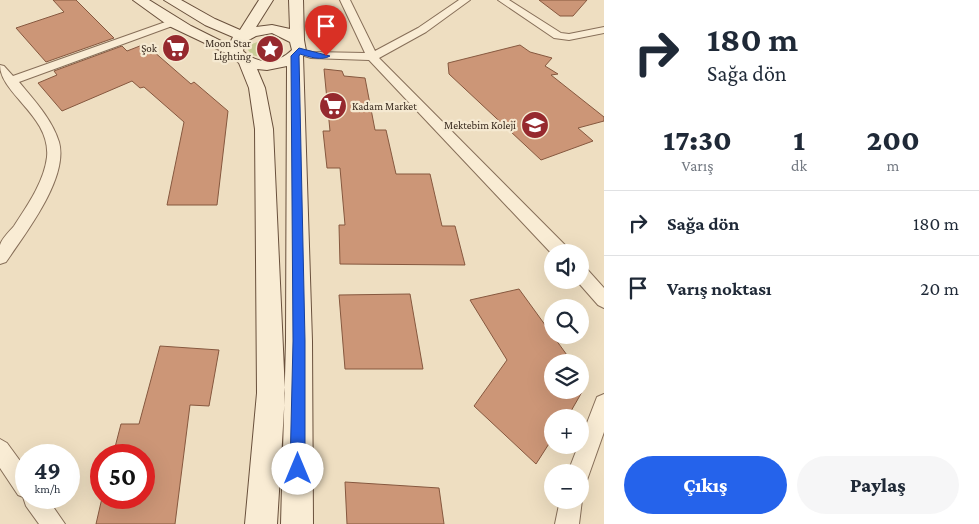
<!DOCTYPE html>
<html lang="tr">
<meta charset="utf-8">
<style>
body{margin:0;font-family:"Crimson Pro",serif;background:#f6f6f7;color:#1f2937;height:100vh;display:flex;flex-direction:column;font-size:19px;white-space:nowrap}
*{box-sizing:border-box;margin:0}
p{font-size:16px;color:#747a83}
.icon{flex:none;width:28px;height:28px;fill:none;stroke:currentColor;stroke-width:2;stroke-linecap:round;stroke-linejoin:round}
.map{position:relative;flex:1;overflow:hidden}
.sheet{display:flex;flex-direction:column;background:#fff;width:375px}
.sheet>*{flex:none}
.hud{background:#fff;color:#1f2937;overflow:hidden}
.fabs{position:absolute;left:544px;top:244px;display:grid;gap:10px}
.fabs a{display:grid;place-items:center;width:45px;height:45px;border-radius:50%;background:#fff;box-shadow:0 5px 20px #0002;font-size:25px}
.speed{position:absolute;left:15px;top:444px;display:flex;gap:10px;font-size:25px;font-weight:700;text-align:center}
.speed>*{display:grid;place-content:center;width:65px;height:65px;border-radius:50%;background:#fff;box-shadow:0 5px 20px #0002;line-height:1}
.speed small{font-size:12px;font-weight:400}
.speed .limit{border:8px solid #d22;background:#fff;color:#111}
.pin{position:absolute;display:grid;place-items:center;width:42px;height:42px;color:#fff;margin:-51px -21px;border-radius:50% 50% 50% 0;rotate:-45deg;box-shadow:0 0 5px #0007}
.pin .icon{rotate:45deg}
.me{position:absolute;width:55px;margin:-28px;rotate:0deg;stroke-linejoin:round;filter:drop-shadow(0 0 4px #0008)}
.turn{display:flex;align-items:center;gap:18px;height:105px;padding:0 20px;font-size:22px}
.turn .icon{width:65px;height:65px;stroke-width:2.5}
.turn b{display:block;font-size:35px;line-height:42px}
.eta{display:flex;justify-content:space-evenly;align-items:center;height:85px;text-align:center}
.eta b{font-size:30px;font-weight:800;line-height:35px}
.action{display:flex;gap:10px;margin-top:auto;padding:10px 20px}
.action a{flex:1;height:58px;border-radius:30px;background:#2563eb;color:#fff;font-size:20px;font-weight:800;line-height:58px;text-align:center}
.action a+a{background:#f6f6f7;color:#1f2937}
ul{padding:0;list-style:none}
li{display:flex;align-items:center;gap:15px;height:65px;padding:0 20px;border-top:1px solid #e0e1e3}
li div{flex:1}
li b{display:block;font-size:19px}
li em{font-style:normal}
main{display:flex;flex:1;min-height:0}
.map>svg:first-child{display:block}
.green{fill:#c8cc95}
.building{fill:#cc9677;stroke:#86583f}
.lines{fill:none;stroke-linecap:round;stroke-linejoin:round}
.minor-casing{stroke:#876f59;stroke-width:2}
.secondary-casing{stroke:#69503c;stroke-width:2}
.minor{fill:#f9ecd4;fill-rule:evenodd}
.secondary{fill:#f9ecd4;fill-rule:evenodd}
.route{fill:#2563eb;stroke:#184099}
.labels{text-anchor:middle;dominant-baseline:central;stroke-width:4.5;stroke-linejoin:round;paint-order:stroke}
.far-poi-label{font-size:11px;fill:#37281d;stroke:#f5e9d1;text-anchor:end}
</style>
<main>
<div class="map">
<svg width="604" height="524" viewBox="0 0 604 524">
<rect width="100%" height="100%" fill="#eedec1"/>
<path class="green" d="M 266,39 L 280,43 L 283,49 L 282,52 L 269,59 L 252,55 L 248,50 L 252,44 Z"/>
<path class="building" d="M 53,0 L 76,0 L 114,38 L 46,62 L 16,28 L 64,12 Z
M 539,0 L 587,0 L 573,16 L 560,16 Z
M 145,44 L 191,84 L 194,82 L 228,111 L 217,205 L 167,205 L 184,122 L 144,87 L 140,88 L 132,81 L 62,111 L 38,83 L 57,75 L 54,71 L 122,46 L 127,51 Z
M 520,45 L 530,52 L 552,58 L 545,66 L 558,74 L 551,75 L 604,117 L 604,121 L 578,128 L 593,141 L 541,160 L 449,74 L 448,63 Z
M 324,69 L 342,71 L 344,76 L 365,78 L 375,130 L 386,130 L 396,174 L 430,174 L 442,226 L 455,226 L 465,265 L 340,264 L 339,225 L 345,225 L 340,168 L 327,168 L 323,131 L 330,131 Z
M 519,289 L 572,362 L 552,362 L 552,390 L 580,390 L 580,376 L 586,385 L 567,418 L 552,418 L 552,439 L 536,464 L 474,406 L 507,360 L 470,300 Z
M 410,294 L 423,369 L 345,369 L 339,295 Z
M 160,346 L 219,350 L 209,406 L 190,405 L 175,524 L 96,524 L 102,498 L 144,498 L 144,455 L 113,455 L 121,424 L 139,424 Z
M 345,482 L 439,488 L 444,524 L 347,524 Z"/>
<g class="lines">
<g class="minor-casing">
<path id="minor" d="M 340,0 L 350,0 L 375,51 L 418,28 L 459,0 L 470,0 L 426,32 L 379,58 L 567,247 L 569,252 L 552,254 L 369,60 L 311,58 L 295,53 L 295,49 L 312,52 L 365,53 Z
M 498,0 L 509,0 L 561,33 L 569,34 L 604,27 L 604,33 L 569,40 L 554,38 Z
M 171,20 L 175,21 L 175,25 L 19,82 C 34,100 52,119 59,142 C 69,178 25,234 6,262 L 0,264 C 0,258 0,250 0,245 C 2,238 10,231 14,226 C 27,206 44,182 47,157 C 51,116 0,94 0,65 L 4,66 L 13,76 Z
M 580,266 L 586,268 L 604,288 L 604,308 L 598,305 L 576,280 L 580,280 Z
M 604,394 L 604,432 L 587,480 L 580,482 L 580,472 L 568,472 L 597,397 Z
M 0,439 L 7,443 L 26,469 L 26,498 L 47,498 L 65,524 L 39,524 L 26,506 L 23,497 L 18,495 L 0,468 Z
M 580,495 L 582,500 L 579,524 L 555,524 L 560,500 L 580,500 Z"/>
</g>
<g class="secondary-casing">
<path id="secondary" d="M 133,0 L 149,0 L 191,26 L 229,45 L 233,37 L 205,25 L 164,0 L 181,0 L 215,19 L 240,30 L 259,0 L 273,0 L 256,27 L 272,25 L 290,29 L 289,0 L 303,0 L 304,40 L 306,51 L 303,56 L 312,341 L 313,524 L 281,524 L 286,341 L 287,66 L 267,70 L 257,69 L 265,88 L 273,129 L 285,393 L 277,524 L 245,524 L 257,393 L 255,129 L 249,88 L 239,63 L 230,55 L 169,26 ZM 272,33 L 290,42 L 292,50 C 278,64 257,65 243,51 L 245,42 L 256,36 Z"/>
</g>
<use href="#minor" class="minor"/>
<use href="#secondary" class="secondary"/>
</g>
<path class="route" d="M 299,48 L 330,56 C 322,61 309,57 300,54 L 299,56 L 305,341 L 305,469 L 303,474 L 298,477 L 293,474 L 290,469 L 293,341 L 291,56 Z"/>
<defs>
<g id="supermarket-disc" transform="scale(1.4375)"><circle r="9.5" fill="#96292e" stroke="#f5e9d1"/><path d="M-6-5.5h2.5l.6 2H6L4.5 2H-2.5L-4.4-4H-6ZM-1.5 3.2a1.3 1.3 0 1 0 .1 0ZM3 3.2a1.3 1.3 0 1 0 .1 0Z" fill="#fff"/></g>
<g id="sight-disc" transform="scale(1.4375)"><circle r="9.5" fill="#96292e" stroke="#f5e9d1"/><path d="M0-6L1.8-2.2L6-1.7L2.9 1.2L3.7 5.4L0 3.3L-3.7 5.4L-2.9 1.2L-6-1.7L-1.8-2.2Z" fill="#fff"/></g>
<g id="school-disc" transform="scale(1.4375)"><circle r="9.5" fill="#96292e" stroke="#f5e9d1"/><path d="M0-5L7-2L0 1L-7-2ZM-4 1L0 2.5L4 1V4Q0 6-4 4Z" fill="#fff"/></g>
</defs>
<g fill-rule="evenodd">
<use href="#supermarket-disc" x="176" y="48"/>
<use href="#sight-disc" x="270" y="49"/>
<use href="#supermarket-disc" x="333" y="106"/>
<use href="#school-disc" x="535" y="125"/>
</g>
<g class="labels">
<g class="far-poi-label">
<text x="251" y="43">Moon Star<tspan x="251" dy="13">Lighting</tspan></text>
<text x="157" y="48">Şok</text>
<text x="352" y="106" text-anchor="start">Kadam Market</text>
<text x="516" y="125">Mektebim Koleji</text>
</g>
</g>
</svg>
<div class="fabs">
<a><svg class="icon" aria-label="sound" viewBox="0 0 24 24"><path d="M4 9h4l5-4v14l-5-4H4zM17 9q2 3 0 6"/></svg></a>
<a><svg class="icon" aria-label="search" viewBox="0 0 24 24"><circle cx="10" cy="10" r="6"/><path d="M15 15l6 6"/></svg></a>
<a><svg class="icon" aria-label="layers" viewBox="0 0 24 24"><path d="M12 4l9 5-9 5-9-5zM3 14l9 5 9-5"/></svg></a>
<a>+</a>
<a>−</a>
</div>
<div class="speed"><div>49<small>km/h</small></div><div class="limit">50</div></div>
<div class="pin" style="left:326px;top:56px;background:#d93025"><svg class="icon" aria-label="arrive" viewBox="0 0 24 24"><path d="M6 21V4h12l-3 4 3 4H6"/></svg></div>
<svg class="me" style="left:298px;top:469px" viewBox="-20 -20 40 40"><circle r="19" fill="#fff"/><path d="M0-13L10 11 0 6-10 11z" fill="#2563eb"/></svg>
</div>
<section class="sheet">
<div class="hud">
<div class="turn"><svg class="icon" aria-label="right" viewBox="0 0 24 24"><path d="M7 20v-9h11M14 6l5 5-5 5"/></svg><div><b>180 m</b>Sağa dön</div></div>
</div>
<div class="eta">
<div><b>17:30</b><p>Varış</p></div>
<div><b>1</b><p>dk</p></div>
<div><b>200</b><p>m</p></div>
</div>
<ul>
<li><svg class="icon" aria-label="right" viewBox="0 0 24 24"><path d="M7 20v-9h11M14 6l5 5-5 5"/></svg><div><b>Sağa dön</b></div><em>180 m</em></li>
<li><svg class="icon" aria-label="arrive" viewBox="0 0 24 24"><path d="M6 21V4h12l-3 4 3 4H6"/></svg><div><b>Varış noktası</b></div><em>20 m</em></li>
</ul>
<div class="action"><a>Çıkış</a><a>Paylaş</a></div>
</section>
</main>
